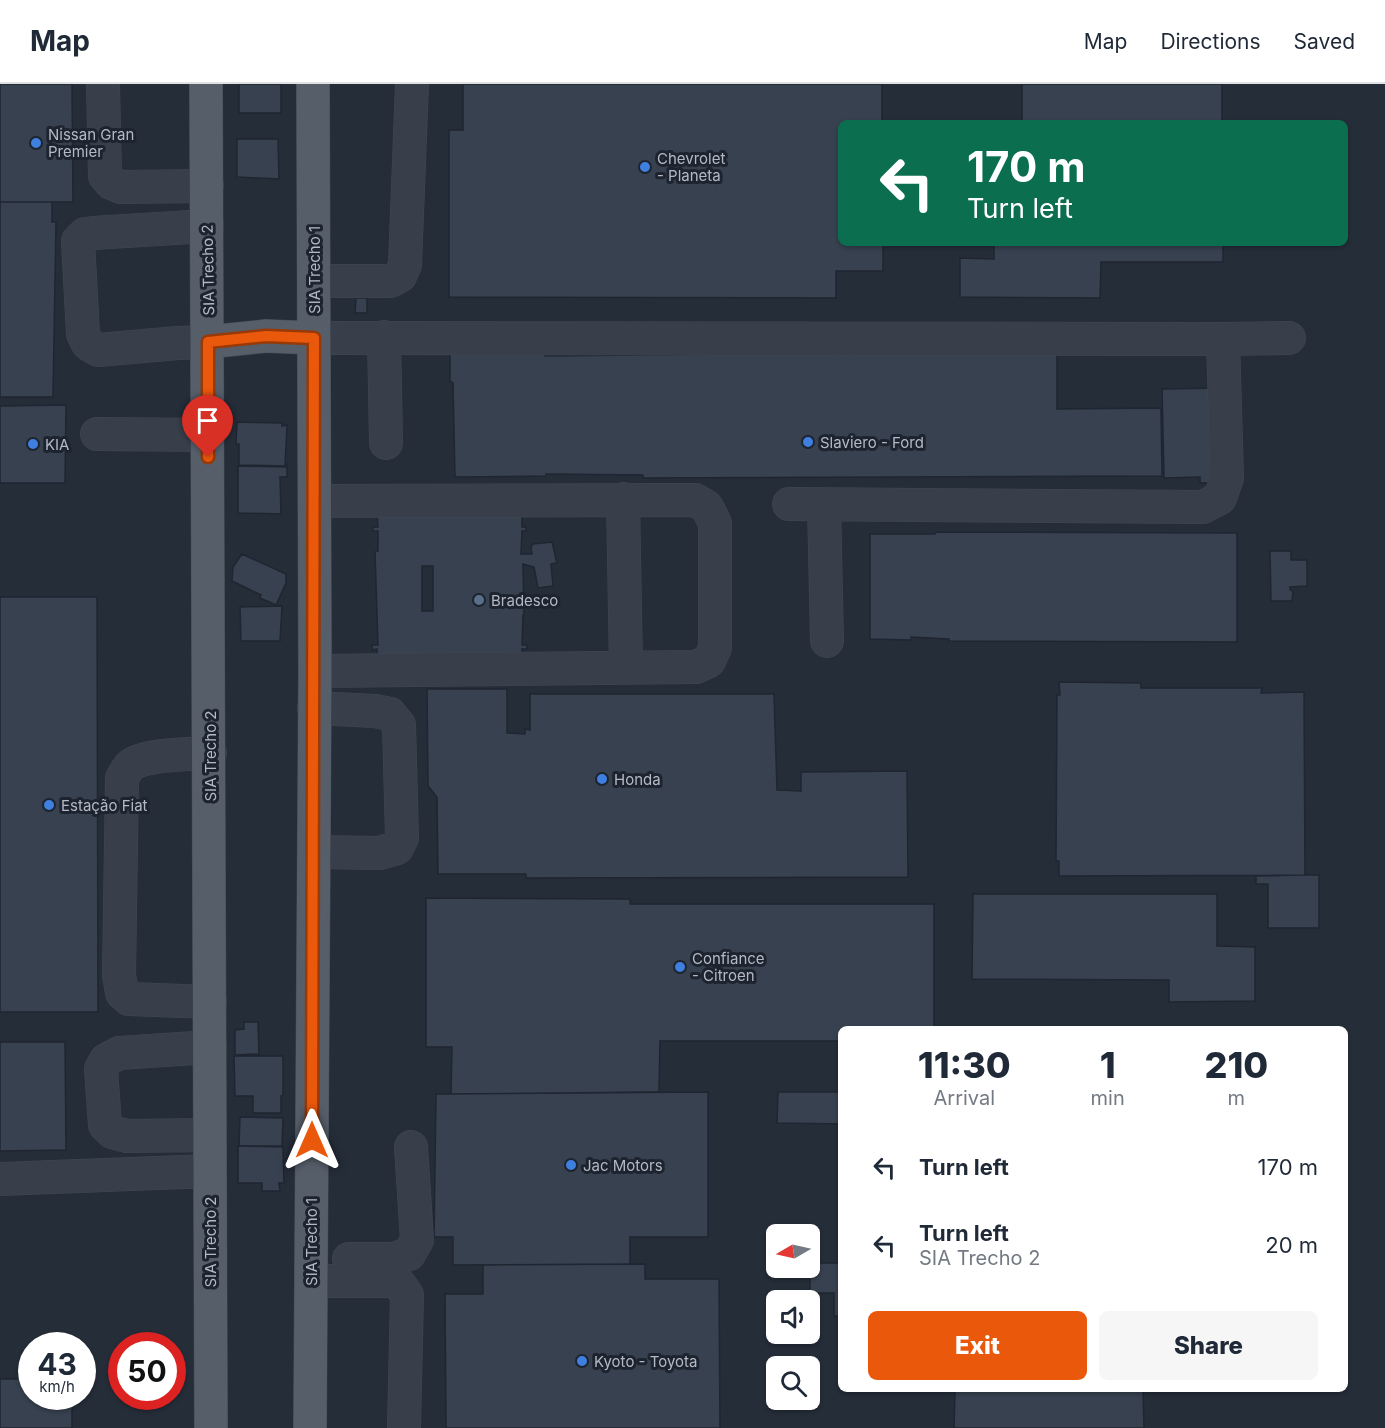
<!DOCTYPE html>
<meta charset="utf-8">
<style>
body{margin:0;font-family:Inter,sans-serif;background:#f6f6f7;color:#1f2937;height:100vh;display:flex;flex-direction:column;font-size:22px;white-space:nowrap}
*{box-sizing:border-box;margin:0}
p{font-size:20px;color:#747a83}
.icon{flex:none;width:33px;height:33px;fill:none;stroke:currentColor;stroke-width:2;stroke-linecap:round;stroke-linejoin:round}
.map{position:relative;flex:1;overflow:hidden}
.side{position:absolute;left:838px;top:942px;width:510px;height:366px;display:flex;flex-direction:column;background:#fff;border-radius:9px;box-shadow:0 2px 4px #0004}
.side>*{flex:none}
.hud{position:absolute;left:838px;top:36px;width:510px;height:126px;border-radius:9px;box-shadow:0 2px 4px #0004;background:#0b6e4f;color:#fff;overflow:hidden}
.needle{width:39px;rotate:261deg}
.tools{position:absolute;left:766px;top:1140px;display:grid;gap:12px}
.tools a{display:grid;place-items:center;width:54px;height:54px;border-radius:9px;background:#fff;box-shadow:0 2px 4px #0004;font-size:30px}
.speed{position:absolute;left:18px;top:1248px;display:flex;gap:12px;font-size:30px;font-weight:700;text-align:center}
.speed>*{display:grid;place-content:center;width:78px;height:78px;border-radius:50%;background:#fff;box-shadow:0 2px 4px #0004;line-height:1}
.speed small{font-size:15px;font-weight:400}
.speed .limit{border:9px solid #d22;background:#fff;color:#111}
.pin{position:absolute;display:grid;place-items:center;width:51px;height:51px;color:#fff;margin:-62px -26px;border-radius:50% 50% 50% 0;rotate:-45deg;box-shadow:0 0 6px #0007}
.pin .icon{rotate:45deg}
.me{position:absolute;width:66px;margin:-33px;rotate:0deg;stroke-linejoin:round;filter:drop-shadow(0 0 4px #0008)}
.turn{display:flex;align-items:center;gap:21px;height:126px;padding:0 30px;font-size:27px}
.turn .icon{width:78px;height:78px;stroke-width:2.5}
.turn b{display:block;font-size:42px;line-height:51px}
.eta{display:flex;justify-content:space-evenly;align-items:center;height:102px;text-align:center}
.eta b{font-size:36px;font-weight:800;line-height:42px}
.cta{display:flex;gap:12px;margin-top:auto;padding:12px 30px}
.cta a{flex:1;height:69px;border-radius:9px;background:#ea580c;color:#fff;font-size:24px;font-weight:800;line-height:69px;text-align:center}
.cta a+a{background:#f6f6f7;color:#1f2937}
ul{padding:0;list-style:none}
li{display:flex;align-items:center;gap:18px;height:78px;padding:0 30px}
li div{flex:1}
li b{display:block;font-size:22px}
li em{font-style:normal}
header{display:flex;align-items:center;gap:36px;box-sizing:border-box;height:84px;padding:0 30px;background:#fff;border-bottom:2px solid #e0e1e3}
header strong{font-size:28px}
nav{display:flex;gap:33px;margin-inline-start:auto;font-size:21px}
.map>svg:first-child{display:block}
.building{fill:#374150;stroke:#1f2631;stroke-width:1.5;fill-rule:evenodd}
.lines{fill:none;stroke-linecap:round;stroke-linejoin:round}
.minor-casing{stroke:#414853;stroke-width:34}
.major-casing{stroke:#414853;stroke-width:34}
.minor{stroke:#383f4a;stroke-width:33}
.major{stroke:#565e6a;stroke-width:33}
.route-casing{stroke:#983908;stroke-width:15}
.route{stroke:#ea580c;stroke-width:10}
.shop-dot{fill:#3f7fe0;stroke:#1d242f;stroke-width:2}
.service-dot{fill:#5c6f8a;stroke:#1d242f;stroke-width:2}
.labels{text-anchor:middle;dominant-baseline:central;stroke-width:6;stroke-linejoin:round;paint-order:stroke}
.poi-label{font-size:15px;fill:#b4bac5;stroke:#1d242f;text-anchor:start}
.street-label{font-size:15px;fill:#b4bac5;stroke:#1d242f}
</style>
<header>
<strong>Map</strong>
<nav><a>Map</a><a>Directions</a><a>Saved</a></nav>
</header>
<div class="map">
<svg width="1385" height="1344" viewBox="0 0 1385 1344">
<rect width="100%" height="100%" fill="#252d39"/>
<path class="building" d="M 0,0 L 72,0 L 73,118 L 0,118 Z
M 239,0 L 281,0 L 281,29 L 239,29 Z
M 463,0 L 882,0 L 882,39 L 842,39 L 842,159 L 883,159 L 883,187 L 836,187 L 836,214 L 449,213 L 449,46 L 463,46 Z
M 1022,0 L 1222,0 L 1222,39 L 1022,39 Z
M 237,55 L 278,55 L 279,95 L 237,93 Z
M 0,118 L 52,118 L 52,138 L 56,138 L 53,313 L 0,313 Z
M 994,159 L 1223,159 L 1223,178 L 1101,178 L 1100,214 L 960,213 L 960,174 L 994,175 Z
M 356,214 L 367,214 L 367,229 L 355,229 Z
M 450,265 L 545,265 L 545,272 L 1057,267 L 1057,325 L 1161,324 L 1162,392 L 643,394 L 643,391 L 546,390 L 546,392 L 455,393 L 453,299 L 450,297 Z
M 1223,304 L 1222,399 L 1200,399 L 1200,393 L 1164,394 L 1162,305 Z
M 66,321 L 65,399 L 0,399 L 0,322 Z
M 237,338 L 282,339 L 282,342 L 287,341 L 285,382 L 239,381 L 239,360 L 236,360 Z
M 286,380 L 287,380 L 287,393 L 280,393 L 281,430 L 238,429 L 238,382 L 286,383 Z
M 377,429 L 522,430 L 522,443 L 526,443 L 526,447 L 522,447 L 521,470 L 532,470 L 531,463 L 533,460 L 552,458 L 557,479 L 551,480 L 553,502 L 538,504 L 534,483 L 523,480 L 524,530 L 523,531 L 522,561 L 527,561 L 527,565 L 522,565 L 522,577 L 377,579 L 377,565 L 372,566 L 372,561 L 378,561 L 375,468 L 378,467 L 378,447 L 373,447 L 373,443 L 378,443 ZM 422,482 L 433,482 L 433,527 L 422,527 Z
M 936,448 L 1237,449 L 1237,558 L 949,557 L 949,555 L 911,553 L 911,556 L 870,555 L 870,450 L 935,450 Z
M 1270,467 L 1291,467 L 1291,476 L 1307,476 L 1307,502 L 1290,503 L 1290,506 L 1293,507 L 1292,517 L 1271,517 Z
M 242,470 L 286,490 L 286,499 L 276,521 L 260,514 L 261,511 L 232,497 L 233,483 Z
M 0,513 L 97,513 L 98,928 L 0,928 Z
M 282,522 L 280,557 L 241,557 L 240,523 Z
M 1059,598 L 1141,599 L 1141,604 L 1262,604 L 1261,609 L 1304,608 L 1305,791 L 1059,792 L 1059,777 L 1056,777 L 1057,611 L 1060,611 Z
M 427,605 L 507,605 L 507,649 L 525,650 L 525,645 L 530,646 L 530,610 L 774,610 L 777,706 L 801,707 L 801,688 L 907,687 L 908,793 L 526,794 L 526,790 L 438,790 L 437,713 L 428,702 Z
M 1305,791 L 1319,791 L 1319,844 L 1268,844 L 1268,800 L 1256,800 L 1256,792 Z
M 973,810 L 1217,810 L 1217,862 L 1255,863 L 1255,917 L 1169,918 L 1169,896 L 972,895 Z
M 426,814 L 630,815 L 630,820 L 934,820 L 934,945 L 842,945 L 842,957 L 660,957 L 659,1008 L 451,1010 L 452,963 L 426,963 Z
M 244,938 L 258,938 L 259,970 L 235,971 L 235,946 L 244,945 Z
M 0,958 L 65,958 L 66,1066 L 0,1067 Z
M 234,972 L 283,972 L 283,1011 L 281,1012 L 281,1029 L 253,1029 L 253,1012 L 235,1012 Z
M 708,1008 L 708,1153 L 630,1153 L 630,1180 L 453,1181 L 453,1153 L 434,1153 L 436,1010 Z
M 778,1008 L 842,1008 L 842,1040 L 777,1039 Z
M 240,1033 L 283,1034 L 282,1062 L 239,1062 Z
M 238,1062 L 283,1063 L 284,1099 L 279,1099 L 280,1107 L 262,1107 L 262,1099 L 238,1099 Z
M 810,1179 L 842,1179 L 842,1232 L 834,1232 L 834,1209 L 810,1209 Z
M 645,1180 L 645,1195 L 719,1195 L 720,1344 L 446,1344 L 445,1210 L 483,1210 L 483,1181 Z
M 0,1295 L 32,1295 L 32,1312 L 72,1312 L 72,1344 L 0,1344 Z
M 955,1305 L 1143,1305 L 1144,1344 L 954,1344 Z"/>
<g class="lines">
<g class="minor-casing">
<path id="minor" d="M 103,0 L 105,92 L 111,99 L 121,103 L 207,102
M 207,142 L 93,149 L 85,150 L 78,157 L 83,250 L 88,260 L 98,266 L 178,259 L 208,258
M 315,197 L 391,197 L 400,192 L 405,181 L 412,0
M 384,253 L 386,359
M 314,254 L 1223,255 L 1289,254
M 97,350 L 208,351
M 623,415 L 626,583
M 789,420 L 1203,423 L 1220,414 L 1227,394 L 1223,255
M 824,420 L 827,557
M 315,587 L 696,583 L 709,577 L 715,564 L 715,439 L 707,423 L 695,416 L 315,417
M 314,768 L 379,769 L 397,764 L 402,754 L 399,641 L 390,630 L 375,627 L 314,624
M 210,918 L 129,915 L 122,909 L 119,891 L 122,694 C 124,691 127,685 130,682 C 143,670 192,670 210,669
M 210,963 L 119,969 L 106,976 L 101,985 L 105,1041 L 112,1048 L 127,1052 L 210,1051
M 0,1095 L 210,1087
M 349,1175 L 394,1175 L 409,1170 L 417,1156 L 411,1063
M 311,1197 L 390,1197 L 400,1201 L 407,1211 L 404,1344"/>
</g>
<g class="major-casing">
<path id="major" d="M 206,0 L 211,1344
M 208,258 L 266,252 L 314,254
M 310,1344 L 315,587 L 313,0"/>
</g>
<use href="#minor" class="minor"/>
<use href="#major" class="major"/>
</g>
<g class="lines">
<g class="route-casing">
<path id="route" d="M 208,373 L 208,258 L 266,252 L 314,254 L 312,1056"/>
</g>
<use href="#route" class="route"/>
</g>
<g class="shop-dot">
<circle cx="36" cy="59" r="6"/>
<circle cx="645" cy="83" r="6"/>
<circle cx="808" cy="358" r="6"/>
<circle cx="33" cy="360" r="6"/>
<circle cx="602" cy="695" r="6"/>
<circle cx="49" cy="721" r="6"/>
<circle cx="680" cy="883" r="6"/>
<circle cx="571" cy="1081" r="6"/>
<circle cx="582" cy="1277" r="6"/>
</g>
<circle class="service-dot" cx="479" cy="516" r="6"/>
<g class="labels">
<g class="poi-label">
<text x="48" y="50">Nissan Gran<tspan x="48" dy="17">Premier</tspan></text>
<text x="657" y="74">Chevrolet<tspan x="657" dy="17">- Planeta</tspan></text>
<text x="820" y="358">Slaviero - Ford</text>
<text x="45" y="360">KIA</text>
<text x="491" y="516">Bradesco</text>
<text x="614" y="695">Honda</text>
<text x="61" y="721">Estação Fiat</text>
<text x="692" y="874">Confiance<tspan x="692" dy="17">- Citroen</tspan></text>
<text x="583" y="1081">Jac Motors</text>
<text x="594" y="1277">Kyoto - Toyota</text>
</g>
<g class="street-label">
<text transform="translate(208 186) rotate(-91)">SIA Trecho 2</text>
<text transform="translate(314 186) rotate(-90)">SIA Trecho 1</text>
<text transform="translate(210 672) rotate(-90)">SIA Trecho 2</text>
<text transform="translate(210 1158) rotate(-90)">SIA Trecho 2</text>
<text transform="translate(311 1158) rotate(-90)">SIA Trecho 1</text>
</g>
</g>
</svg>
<div class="tools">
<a><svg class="needle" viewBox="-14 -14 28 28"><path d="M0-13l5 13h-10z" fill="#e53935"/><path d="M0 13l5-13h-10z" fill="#747a83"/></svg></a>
<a><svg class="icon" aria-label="sound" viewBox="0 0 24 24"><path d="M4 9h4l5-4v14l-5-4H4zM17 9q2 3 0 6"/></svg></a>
<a><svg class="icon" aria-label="search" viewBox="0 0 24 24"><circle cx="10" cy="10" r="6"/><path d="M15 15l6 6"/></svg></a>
</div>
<div class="speed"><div>43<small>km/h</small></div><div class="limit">50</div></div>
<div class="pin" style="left:208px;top:373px;background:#d93025"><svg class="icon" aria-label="arrive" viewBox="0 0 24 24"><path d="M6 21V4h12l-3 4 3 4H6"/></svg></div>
<svg class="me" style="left:312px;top:1056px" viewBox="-20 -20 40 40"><path d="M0-17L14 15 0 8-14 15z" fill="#ea580c" stroke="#fff" stroke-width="4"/></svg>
<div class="hud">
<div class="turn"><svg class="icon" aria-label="left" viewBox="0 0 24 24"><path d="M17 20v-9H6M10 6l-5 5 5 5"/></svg><div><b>170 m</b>Turn left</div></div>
</div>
<section class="side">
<div class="eta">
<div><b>11:30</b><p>Arrival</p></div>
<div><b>1</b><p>min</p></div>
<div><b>210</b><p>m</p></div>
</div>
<ul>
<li><svg class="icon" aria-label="left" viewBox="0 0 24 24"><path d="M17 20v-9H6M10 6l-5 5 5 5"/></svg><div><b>Turn left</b></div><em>170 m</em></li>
<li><svg class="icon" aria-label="left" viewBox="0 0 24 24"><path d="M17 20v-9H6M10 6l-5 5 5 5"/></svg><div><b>Turn left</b><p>SIA Trecho 2</p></div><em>20 m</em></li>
</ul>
<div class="cta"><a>Exit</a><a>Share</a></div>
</section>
</div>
